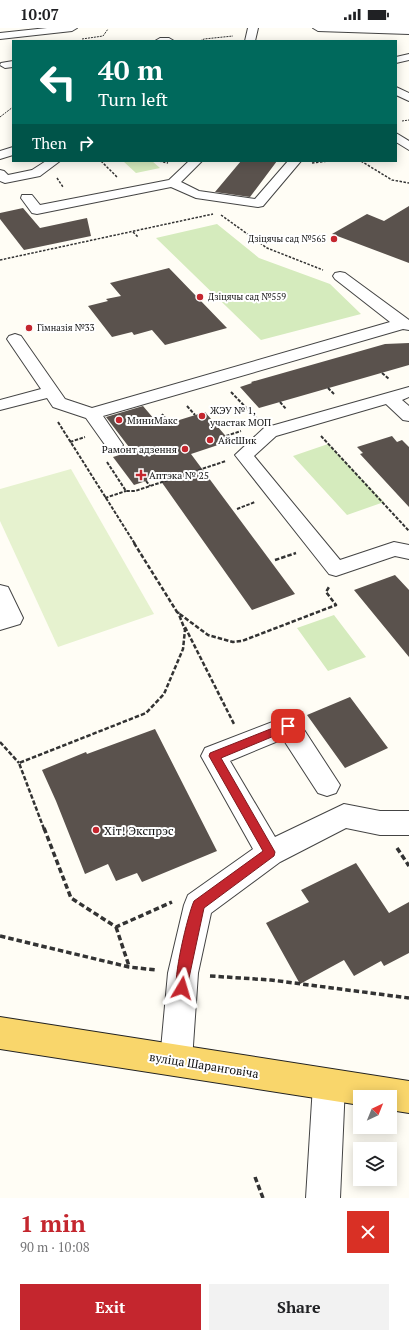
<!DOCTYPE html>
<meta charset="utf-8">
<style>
body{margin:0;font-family:"PT Serif",serif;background:#f2f2f2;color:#202124;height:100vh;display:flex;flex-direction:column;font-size:15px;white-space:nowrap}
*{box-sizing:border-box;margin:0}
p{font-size:13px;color:#757577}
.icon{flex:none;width:22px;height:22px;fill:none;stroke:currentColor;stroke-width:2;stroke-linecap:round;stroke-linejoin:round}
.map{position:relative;height:1170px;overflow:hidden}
.panel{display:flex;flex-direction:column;background:#fff;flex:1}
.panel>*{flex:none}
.top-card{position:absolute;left:12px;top:12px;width:385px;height:122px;border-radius:0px;box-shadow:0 2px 10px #0003;background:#00695c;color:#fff;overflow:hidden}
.needle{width:26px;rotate:43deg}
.fabs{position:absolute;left:353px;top:1062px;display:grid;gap:8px}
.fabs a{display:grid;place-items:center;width:44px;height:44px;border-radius:0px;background:#fff;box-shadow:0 2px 10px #0003;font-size:20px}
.pin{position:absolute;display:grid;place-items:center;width:34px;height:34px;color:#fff;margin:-17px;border-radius:8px;box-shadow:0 2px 6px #0006}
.me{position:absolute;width:44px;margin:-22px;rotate:7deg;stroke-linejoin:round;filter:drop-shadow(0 0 3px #0008)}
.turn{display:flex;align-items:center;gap:14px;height:84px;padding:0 20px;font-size:18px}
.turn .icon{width:52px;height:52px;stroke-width:2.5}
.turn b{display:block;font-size:28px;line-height:34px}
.then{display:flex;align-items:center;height:38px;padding:0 20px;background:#0003;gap:8px;font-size:15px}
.round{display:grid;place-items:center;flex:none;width:42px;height:42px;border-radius:0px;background:#f2f2f2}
.head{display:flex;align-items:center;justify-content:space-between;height:68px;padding:0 20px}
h1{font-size:24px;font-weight:700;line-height:30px;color:#c4262e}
.primary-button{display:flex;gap:8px;margin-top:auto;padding:8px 20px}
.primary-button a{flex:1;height:46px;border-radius:0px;background:#c4262e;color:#fff;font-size:16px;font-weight:700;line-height:46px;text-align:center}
.primary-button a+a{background:#f2f2f2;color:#202124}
.status{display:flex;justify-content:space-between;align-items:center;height:28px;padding:0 20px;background:#fff;direction:ltr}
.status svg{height:11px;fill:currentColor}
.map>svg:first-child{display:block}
.green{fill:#d5ebbd}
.pitch{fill:#e6f2cf}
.building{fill:#5a524d}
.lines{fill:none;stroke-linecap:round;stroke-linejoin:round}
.minor-casing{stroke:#444;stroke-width:2}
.major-casing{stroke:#222;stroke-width:2}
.path-far4{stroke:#333;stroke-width:1;stroke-dasharray:2 1;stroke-linecap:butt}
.path-far3{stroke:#333;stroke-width:1.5;stroke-dasharray:2.5 1.5;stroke-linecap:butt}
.path-far2{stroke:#333;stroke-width:2;stroke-dasharray:3.5 1.5;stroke-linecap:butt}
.path-far1{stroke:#333;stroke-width:2.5;stroke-dasharray:4.5 2;stroke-linecap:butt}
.path{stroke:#333;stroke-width:3.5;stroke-dasharray:5.5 3;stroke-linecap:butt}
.minor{fill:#fff;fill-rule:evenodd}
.major{fill:#f9d66b;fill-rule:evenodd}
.route{fill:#c4262e;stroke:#7f191e}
.poi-dot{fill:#c4262e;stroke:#fff;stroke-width:1.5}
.labels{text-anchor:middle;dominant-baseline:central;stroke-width:4;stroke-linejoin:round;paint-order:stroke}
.far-poi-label{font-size:9px;fill:#111;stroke:#fff;text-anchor:start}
.poi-label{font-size:10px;fill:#111;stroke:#fff;text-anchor:start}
.near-poi-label{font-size:12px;fill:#111;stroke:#fff;text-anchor:start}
.near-street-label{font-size:12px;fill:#111;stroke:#fff}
</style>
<div class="status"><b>10:07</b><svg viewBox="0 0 49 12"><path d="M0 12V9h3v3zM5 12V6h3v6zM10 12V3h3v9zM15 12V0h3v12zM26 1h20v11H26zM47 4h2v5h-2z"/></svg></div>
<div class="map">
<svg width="409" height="1170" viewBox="0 0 409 1170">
<rect width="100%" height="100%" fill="#fffdf5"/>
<path class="green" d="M 123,133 L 152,133 L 160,140 L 136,145 Z
M 217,196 L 259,230 L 330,256 L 361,286 L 261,312 L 156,210 Z
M 328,416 L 384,474 L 347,487 L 293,428 Z
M 334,587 L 366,629 L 328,643 L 297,600 Z"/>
<path class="pitch" d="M 71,441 L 154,586 L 58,619 L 0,493 L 0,461 Z"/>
<path class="building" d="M 241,133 L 277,133 L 250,169 L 215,164 Z
M 409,178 L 409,235 L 332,206 L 367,186 L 384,193 Z
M 23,180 L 40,200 L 87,190 L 91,208 L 24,222 L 0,191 L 0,185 Z
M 169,240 L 227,300 L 165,317 L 152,302 L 134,307 L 132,304 L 112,309 L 88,278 L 108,273 L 106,271 L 121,268 L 110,255 Z
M 409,315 L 409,337 L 259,380 L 240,359 L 252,355 L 251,354 L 385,316 Z
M 143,378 L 160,398 L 205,384 L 230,413 L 191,426 L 295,566 L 252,582 L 158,449 L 134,457 L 113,429 L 132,423 L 106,389 Z
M 392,408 L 397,414 L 402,412 L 409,419 L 409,479 L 360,426 L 363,425 L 357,419 Z
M 395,547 L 409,562 L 409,629 L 354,562 Z
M 350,669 L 388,720 L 345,740 L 307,687 Z
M 155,701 L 217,823 L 142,854 L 137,845 L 116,853 L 108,836 L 85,846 L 56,773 L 42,742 L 86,724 L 87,726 Z
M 356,835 L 389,885 L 409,874 L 409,925 L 384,938 L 381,933 L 354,948 L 344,932 L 300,956 L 266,895 L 309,874 L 301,862 Z"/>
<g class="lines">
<g class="minor-casing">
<path id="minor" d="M 47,0 L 77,0 L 72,3 L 0,11 L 0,5 Z
M 248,0 L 258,0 L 255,13 L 245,13 Z
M 313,0 L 409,0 L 409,6 L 318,3 Z
M 160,10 L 169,10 L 174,13 L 155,13 Z
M 409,26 L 409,32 L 396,35 L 396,29 Z
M 13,33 L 13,39 L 5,40 L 0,37 L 1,35 Z
M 396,59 L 409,65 L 409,73 L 396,67 Z
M 396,105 L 409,113 L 409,122 L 396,114 Z
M 13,119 L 13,127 L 0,131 L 0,123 Z
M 46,133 L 60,133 L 40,148 L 5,155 L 0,153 L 0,142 L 4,143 L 8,147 L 32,142 Z
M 189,133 L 202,133 L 181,154 L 199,163 L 255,171 L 288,133 L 301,133 L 263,178 L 258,179 L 196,170 L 171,159 L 37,186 L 32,185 L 21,170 L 22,167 L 32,167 L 40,177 L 169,152 Z
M 340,244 L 345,245 L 409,292 L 409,302 L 403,301 L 103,388 L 123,417 L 120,421 L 114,423 L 108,421 L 86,390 L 53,379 L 47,370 L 0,382 L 0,372 L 41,361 L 7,311 L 9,308 L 15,306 L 21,308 L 65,371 L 92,380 L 390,294 L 335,251 L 333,248 L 335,245 Z
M 409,359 L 409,369 L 402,372 L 409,378 L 409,393 L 403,392 L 386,376 L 276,408 L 254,428 L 340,532 L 394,514 L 409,517 L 409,531 L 395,528 L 336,548 L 329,546 L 235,427 L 264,400 Z
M 0,557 L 8,559 L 23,590 L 20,596 L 0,602 Z
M 288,688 L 297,691 L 340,757 L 336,765 L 327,768 L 318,765 L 283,711 L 230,733 L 275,809 L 344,776 L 380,783 L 409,783 L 409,807 L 380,807 L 346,800 L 280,834 L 211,885 L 198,945 L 192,1032 L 187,1043 L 176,1048 L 165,1043 L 160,1032 L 168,945 L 184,877 L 188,867 L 253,821 L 201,728 L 205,720 Z
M 329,1041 L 340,1046 L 345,1057 L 340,1170 L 306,1170 L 313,1057 L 318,1046 Z"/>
</g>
<g class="major-casing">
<path id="major" d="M 0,989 L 409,1053 L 409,1085 L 390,1082 L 390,1069 L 360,1069 L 360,1077 L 0,1021 Z"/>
</g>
<path class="path-far4" d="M 82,11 L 103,8 L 108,1
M 200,13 L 204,11 L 233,8
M 0,89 L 13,79
M 402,93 L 409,92"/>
<path class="path-far3" d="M 101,133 L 118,150
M 159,133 L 168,135
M 361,133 L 392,152 L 409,155
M 312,135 L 328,133
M 57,150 L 63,159
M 221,187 L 267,220 L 323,242
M 133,204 L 138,209
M 0,232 L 213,186"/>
<path class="path-far2" d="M 382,345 L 389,351
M 328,360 L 335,367
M 231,364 L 257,391
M 280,374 L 286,381
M 187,378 L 195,387
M 58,394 L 135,516
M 156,394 L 166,391 L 162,386
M 226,408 L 241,403
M 321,408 L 409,503
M 70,414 L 85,409
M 107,434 L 126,463 L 135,463 L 226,433
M 146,453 L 150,458
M 105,470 L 126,463
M 237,481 L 255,474"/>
<path class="path-far1" d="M 134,515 L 177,584 L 208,607 L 233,614 L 242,613 L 336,577 L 326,564 L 329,559
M 275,532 L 296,525
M 185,599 L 234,696
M 0,714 L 19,735
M 44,801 L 19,735 L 146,685 L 164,666 L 183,621 L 185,602 L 178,584"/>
<path class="path" d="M 44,800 L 71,870 L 116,899 L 172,874
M 397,820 L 409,838
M 116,899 L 129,938
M 0,908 L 129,939 L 156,942
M 210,948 L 271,952 L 409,970
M 255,1149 L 263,1170"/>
<use href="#minor" class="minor"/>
<use href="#major" class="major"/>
</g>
<path class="route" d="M 288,694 L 291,695 L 293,698 L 291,701 L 221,730 L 275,824 L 274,828 L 204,880 L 186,964 L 182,966 L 177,964 C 172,952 188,886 194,873 L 263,823 L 209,728 L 210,725 Z"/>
<g class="poi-dot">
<circle cx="334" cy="211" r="4"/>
<circle cx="200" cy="269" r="4"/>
<circle cx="29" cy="300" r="4"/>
<circle cx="202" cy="388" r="4"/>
<circle cx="119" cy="392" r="4"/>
<circle cx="210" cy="412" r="4"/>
<circle cx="185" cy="421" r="4"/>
<path d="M139 441h4v4h4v4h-4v4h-4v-4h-4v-4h4z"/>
<circle cx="96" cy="802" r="4"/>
</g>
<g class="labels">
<g class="far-poi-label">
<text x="326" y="211" text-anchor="end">Дзіцячы сад №565</text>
<text x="208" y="269">Дзіцячы сад №559</text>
<text x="37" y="300">Гімназія №33</text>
</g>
<g class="poi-label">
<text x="210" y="382">ЖЭУ № 1,<tspan x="210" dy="12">участак МОП</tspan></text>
<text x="127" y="392">МиниМакс</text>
<text x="218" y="412">АйсШик</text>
<text x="177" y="421" text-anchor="end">Рамонт адзення</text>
<text x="149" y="447">Аптэка № 25</text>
</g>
<g class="near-poi-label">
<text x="104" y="802">Хіт! Экспрэс</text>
</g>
<g class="near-street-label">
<text transform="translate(204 1037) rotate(9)">вуліца Шаранговіча</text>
</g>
</g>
</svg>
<div class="fabs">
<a><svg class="needle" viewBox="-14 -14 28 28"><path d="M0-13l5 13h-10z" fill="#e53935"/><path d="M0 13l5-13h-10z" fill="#757577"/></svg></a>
<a><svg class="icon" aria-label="layers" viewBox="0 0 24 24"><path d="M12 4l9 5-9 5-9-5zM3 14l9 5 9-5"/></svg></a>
</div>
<div class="pin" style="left:288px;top:698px;background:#d93025"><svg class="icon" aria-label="arrive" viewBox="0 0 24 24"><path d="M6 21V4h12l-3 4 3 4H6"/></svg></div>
<svg class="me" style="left:182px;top:960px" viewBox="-20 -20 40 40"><path d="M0-17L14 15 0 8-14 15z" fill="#c4262e" stroke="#fff" stroke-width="4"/></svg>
<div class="top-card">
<div class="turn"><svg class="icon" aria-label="left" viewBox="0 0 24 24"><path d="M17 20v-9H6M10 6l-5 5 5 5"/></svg><div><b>40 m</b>Turn left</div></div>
<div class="then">Then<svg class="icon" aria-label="right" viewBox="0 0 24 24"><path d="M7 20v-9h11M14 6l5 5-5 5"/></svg></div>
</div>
</div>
<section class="panel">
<div class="head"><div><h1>1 min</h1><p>90 m · 10:08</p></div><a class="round" style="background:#d93025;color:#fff"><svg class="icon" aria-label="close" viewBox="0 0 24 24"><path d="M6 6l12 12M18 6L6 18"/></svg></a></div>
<div class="primary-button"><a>Exit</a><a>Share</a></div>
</section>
